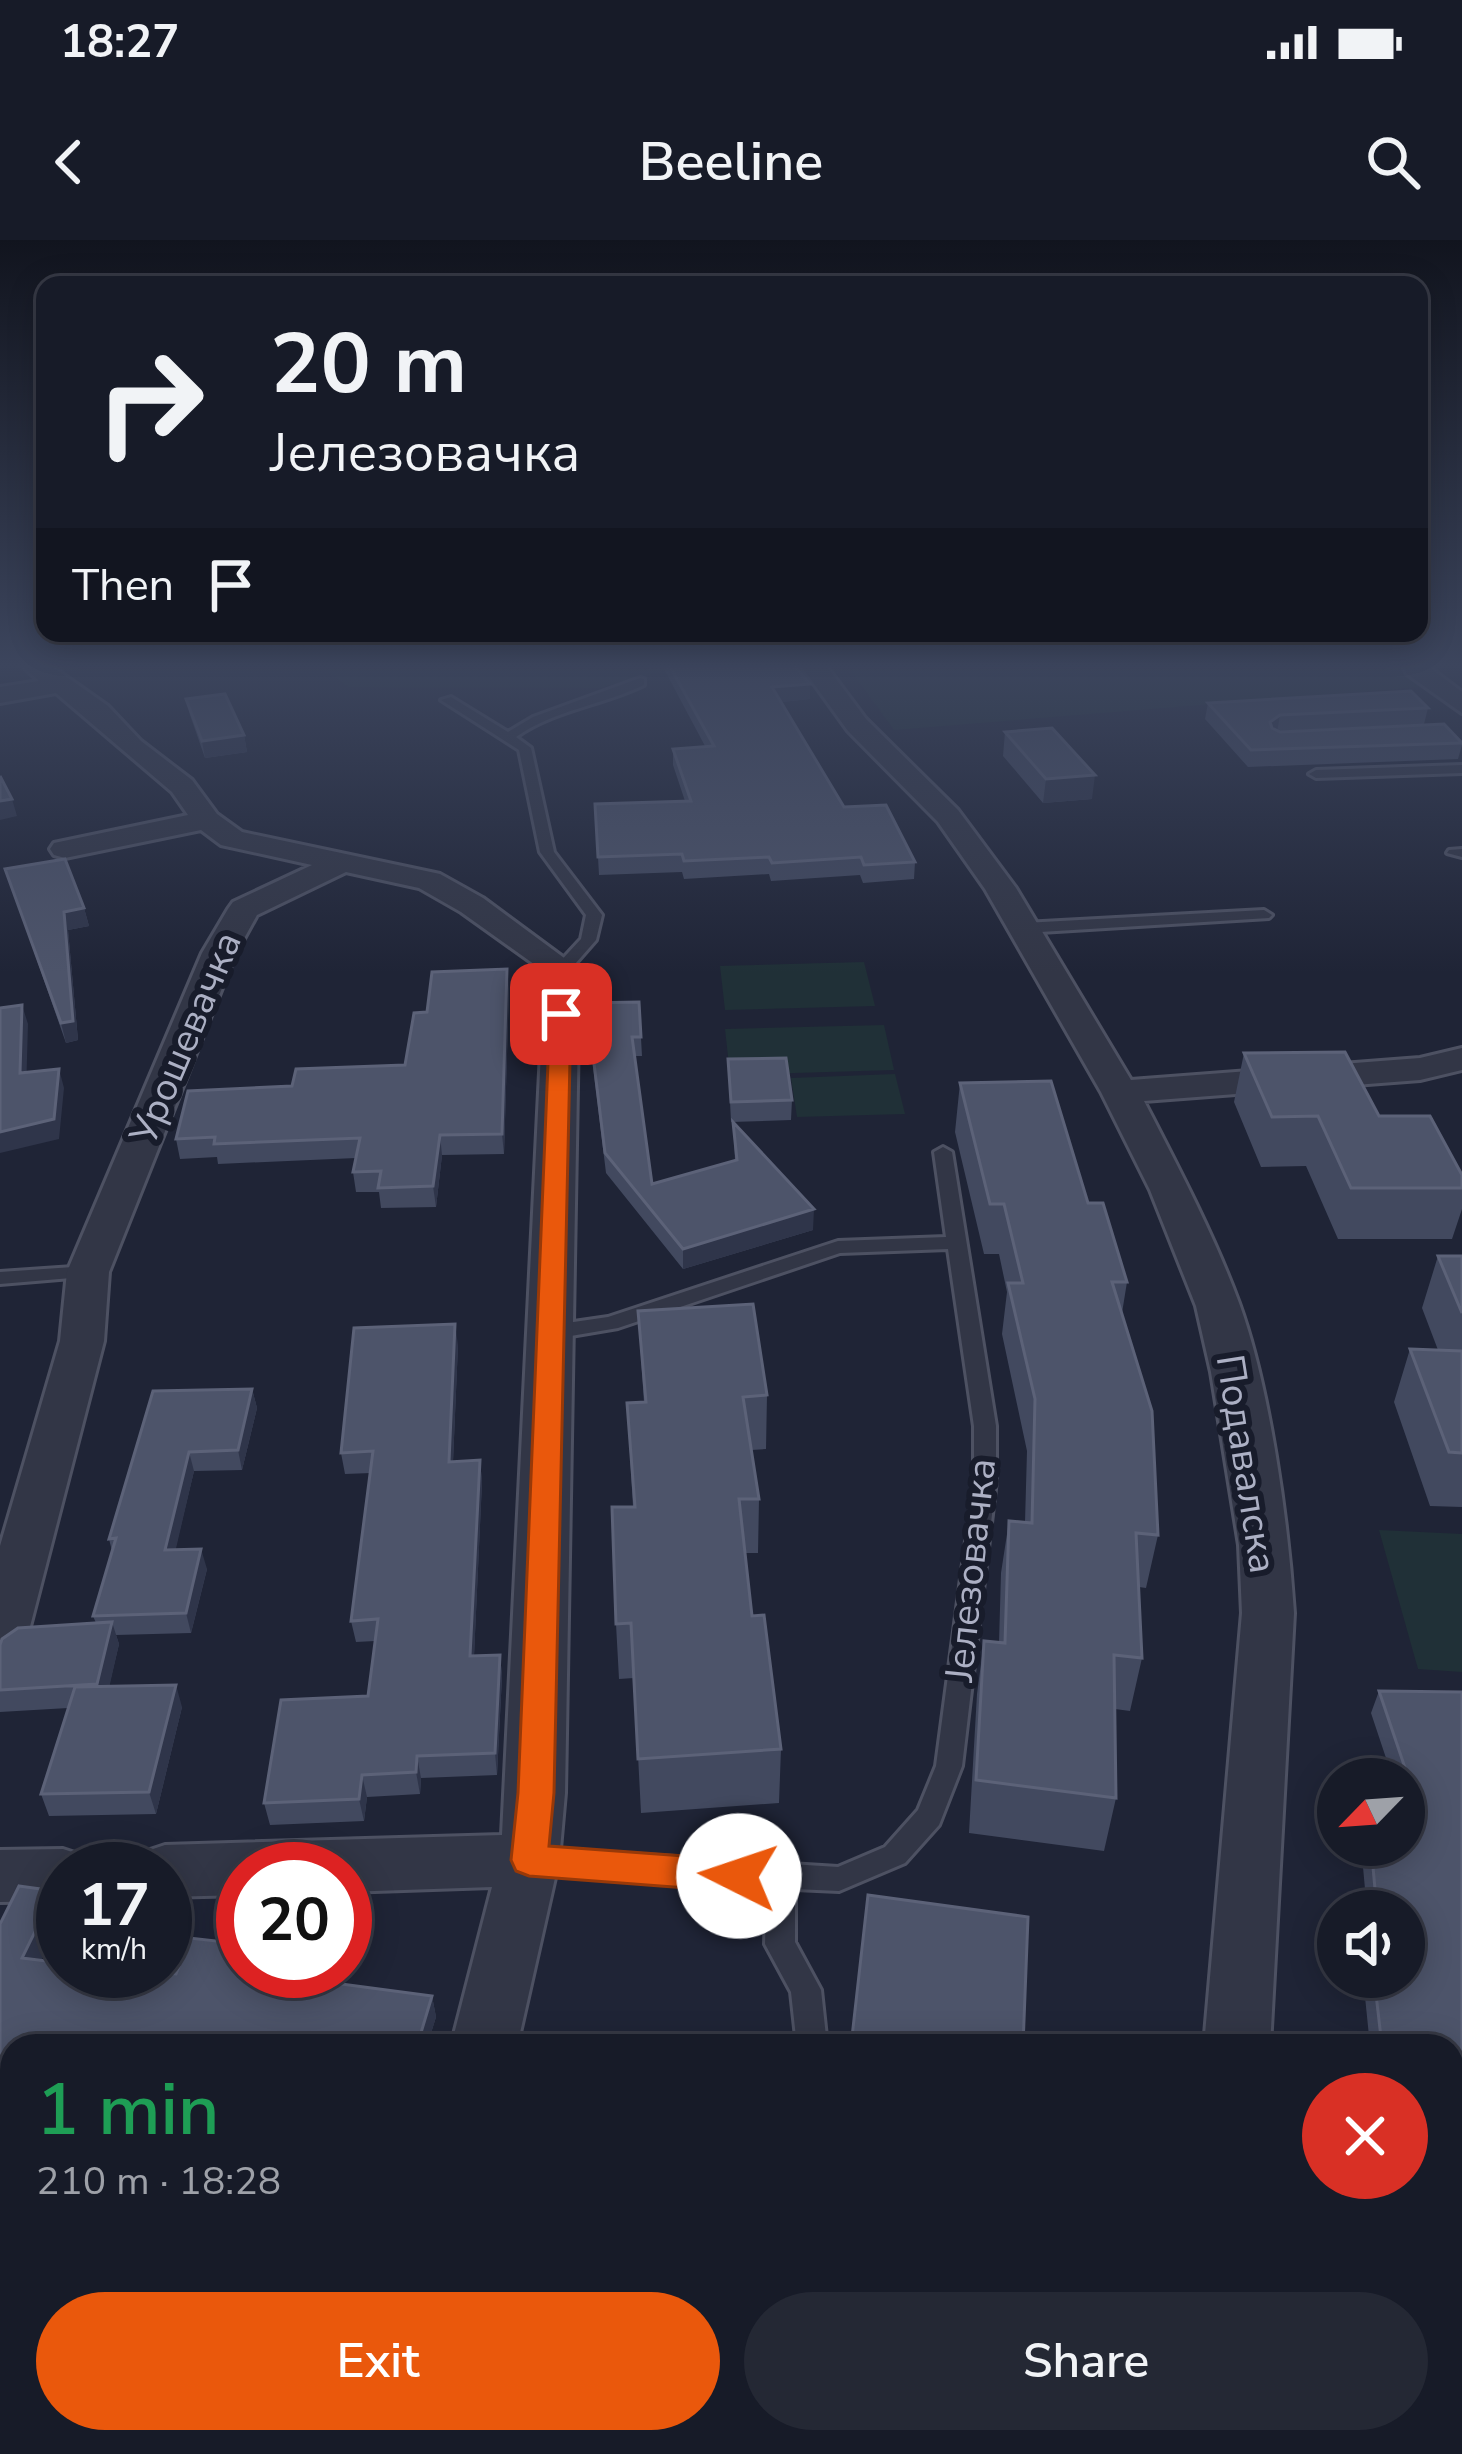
<!DOCTYPE html>
<meta charset="utf-8">
<style>
body{margin:0;font-family:"Nunito Sans",sans-serif;background:#242834;color:#f1f3f6;height:100vh;display:flex;flex-direction:column;font-size:45px;white-space:nowrap}
*{box-sizing:border-box;margin:0}
p{font-size:39px;color:#9ea1a8}
.icon{flex:none;width:66px;height:66px;fill:none;stroke:currentColor;stroke-width:2;stroke-linecap:round;stroke-linejoin:round}
.map{position:relative;flex:1;overflow:hidden}
.drawer{position:absolute;left:0px;top:1794px;width:1464px;height:420px;display:flex;flex-direction:column;background:#171b28;border-radius:36px 36px 0 0;box-shadow:0 6px 30px #0003,0 0 0 3px #363945}
.drawer>*{flex:none}
.guide{position:absolute;left:36px;top:36px;width:1392px;height:366px;border-radius:24px;box-shadow:0 6px 30px #0003,0 0 0 3px #363945;background:#171b28;color:#f1f3f6;overflow:hidden}
.needle{width:78px;rotate:245deg}
.fabs{position:absolute;left:1317px;top:1518px;display:grid;gap:24px}
.fabs a{display:grid;place-items:center;width:108px;height:108px;border-radius:50%;background:#171b28;box-shadow:0 6px 30px #0003,0 0 0 3px #363945;font-size:60px}
.speed{position:absolute;left:36px;top:1602px;display:flex;gap:24px;font-size:60px;font-weight:700;text-align:center}
.speed>*{display:grid;place-content:center;width:156px;height:156px;border-radius:50%;background:#171b28;box-shadow:0 6px 30px #0003,0 0 0 3px #363945;line-height:1}
.speed small{font-size:30px;font-weight:400}
.speed .limit{border:18px solid #d22;background:#fff;color:#111}
.pin{position:absolute;display:grid;place-items:center;width:102px;height:102px;color:#fff;margin:-51px;border-radius:24px;box-shadow:0 6px 18px #0006}
.me{position:absolute;width:132px;margin:-66px;rotate:274deg;stroke-linejoin:round;filter:drop-shadow(0 0 9px #0008)}
.turn{display:flex;align-items:center;gap:42px;height:252px;padding:0 36px;font-size:54px}
.turn .icon{width:156px;height:156px;stroke-width:2.5}
.turn b{display:block;font-size:84px;line-height:102px}
.then{display:flex;align-items:center;height:114px;padding:0 36px;background:#0003;gap:24px;font-size:45px}
.round{display:grid;place-items:center;flex:none;width:126px;height:126px;border-radius:63px;background:#242834}
.headline{display:flex;align-items:center;justify-content:space-between;height:204px;padding:0 36px}
h1{font-size:72px;font-weight:600;line-height:90px;color:#1e9e55}
.action{display:flex;gap:24px;margin-top:auto;padding:24px 36px}
.action a{flex:1;height:138px;border-radius:72px;background:#ea580c;color:#fff;font-size:48px;font-weight:600;line-height:138px;text-align:center}
.action a+a{background:#242834;color:#f1f3f6}
.status{display:flex;justify-content:space-between;align-items:center;height:84px;padding:0 60px;background:#171b28;direction:ltr}
.status svg{height:33px;fill:currentColor}
header{display:flex;justify-content:space-between;align-items:center;height:156px;padding:0 36px;background:#171b28;font-size:54px;font-weight:600}
.map>svg:first-child{display:block}
.green{fill:#203037}
.lines{fill:none;stroke-linecap:round;stroke-linejoin:round}
.lane-casing{stroke:#4d5162;stroke-width:6}
.street-casing{stroke:#4d5162;stroke-width:6}
.lane{fill:#323646;fill-rule:evenodd}
.street{fill:#323646;fill-rule:evenodd}
.wall{fill:#42495f}
.shaded-wall{fill:#2f354a}
.building{fill:#4d546a;stroke:#5c6278;stroke-width:3}
.route{fill:#ea580c;stroke:#983908;stroke-width:3}
.labels{text-anchor:middle;dominant-baseline:central;stroke-width:12;stroke-linejoin:round;paint-order:stroke}
.street-label{font-size:39px;fill:#acb0c4;stroke:#181c2b}
</style>
<div class="status"><b>18:27</b><svg viewBox="0 0 49 12"><path d="M0 12V9h3v3zM5 12V6h3v6zM10 12V3h3v9zM15 12V0h3v12zM26 1h20v11H26zM47 4h2v5h-2z"/></svg></div>
<header><svg class="icon" aria-label="back" viewBox="0 0 24 24"><path d="M15 5l-7 7 7 7"/></svg>Beeline<svg class="icon" aria-label="search" viewBox="0 0 24 24"><circle cx="10" cy="10" r="6"/><path d="M15 15l6 6"/></svg></header>
<div class="map">
<svg width="1462" height="2214" viewBox="0 0 1462 2214">
<rect width="100%" height="100%" fill="#1f2436"/>
<path class="green" d="M 315,423 L 679,423 L 681,426 L 599,448 L 349,447 Z
M 845,423 L 1393,423 L 1421,447 L 894,490 Z
M 864,722 L 875,766 L 725,770 L 720,726 Z
M 884,785 L 894,830 L 730,835 L 725,789 Z
M 895,834 L 905,874 L 797,877 L 791,838 Z
M 1379,1290 L 1462,1294 L 1462,1432 L 1418,1429 Z"/>
<g class="lines">
<g class="lane-casing">
<path id="lane" d="M 640,438 L 644,439 L 644,445 C 603,465 554,470 516,497 L 531,508 L 554,612 L 602,675 L 596,700 L 568,732 L 556,732 L 556,726 L 581,699 L 586,675 L 540,612 L 519,510 L 441,460 L 451,457 L 508,492 L 533,477 Z
M 1462,525 L 1462,533 L 1316,538 L 1309,534 L 1316,530 Z
M 1462,609 L 1462,617 L 1447,613 L 1449,610 Z
M 1264,670 L 1272,675 L 1269,678 L 1024,693 L 1016,688 L 1024,683 Z
M 943,907 L 952,912 L 996,1186 L 996,1241 L 962,1526 L 939,1585 L 905,1623 L 839,1651 L 795,1649 L 795,1702 L 821,1750 L 827,1806 L 797,1806 L 791,1752 L 765,1704 L 767,1647 L 530,1632 L 520,1629 L 516,1620 L 520,1611 L 530,1608 L 838,1627 L 885,1607 L 918,1570 L 936,1526 L 974,1241 L 974,1186 L 948,1009 L 840,1013 L 618,1088 L 553,1099 L 543,1092 L 553,1085 L 608,1077 L 838,1001 L 946,997 L 934,912 Z
M 88,1026 L 98,1032 L 95,1036 L 0,1044 L 0,1032 Z
M 751,2202 L 787,2202 L 786,2214 L 750,2214 Z"/>
</g>
<g class="street-casing">
<path id="street" d="M 19,423 L 47,423 L 108,466 L 141,501 L 192,540 L 217,574 L 242,592 L 440,634 L 483,658 L 579,729 L 565,1553 L 559,1620 L 517,1806 L 451,1806 L 492,1647 L 345,1652 L 345,1629 L 243,1629 L 243,1655 L 165,1657 L 165,1629 L 136,1629 L 144,1612 L 165,1605 L 502,1595 L 545,732 L 461,672 L 419,648 L 346,632 L 257,675 L 236,713 L 109,1032 L 104,1101 L 27,1398 L 19,1413 L 0,1419 L 0,1306 L 60,1101 L 67,1032 L 202,713 L 228,669 L 233,662 L 312,625 L 221,605 L 201,590 L 65,618 L 54,615 L 50,609 L 54,603 L 188,575 L 172,552 L 56,453 L 0,463 L 0,447 L 39,441 Z
M 799,423 L 824,423 L 866,479 L 958,570 L 1016,648 L 1131,840 L 1420,818 L 1462,808 L 1462,830 L 1420,840 L 1144,861 C 1178,927 1213,993 1239,1063 C 1270,1148 1288,1282 1294,1373 L 1270,1806 L 1204,1806 L 1242,1373 L 1239,1305 L 1211,1132 L 1196,1066 L 1150,950 L 1101,852 L 985,649 L 938,582 L 848,491 Z
M 1407,424 L 1425,424 L 1462,452 L 1462,473 L 1407,434 L 1404,429 Z
M 63,1609 L 84,1616 L 90,1629 L 63,1629 L 63,1661 L 0,1662 L 0,1610 Z
M 342,2202 L 420,2202 L 417,2214 L 339,2214 Z
M 1172,2202 L 1250,2202 L 1249,2214 L 1171,2214 Z"/>
</g>
<use href="#lane" class="lane"/>
<use href="#street" class="street"/>
</g>
<path class="wall" d="M 645,423 L 792,423 L 810,444 L 810,459 L 781,462 L 844,567 L 915,622 L 914,639 L 863,643 L 860,635 L 771,641 L 769,634 L 684,639 L 682,632 L 599,635 L 595,564 L 685,561 L 673,525 L 673,509 L 705,506 L 664,429 L 650,431 Z
M 186,459 L 244,495 L 247,512 L 205,518 L 190,475 Z
M 1208,463 L 1428,468 L 1424,484 L 1279,491 L 1462,502 L 1462,505 L 1458,519 L 1248,527 L 1205,479 Z
M 1005,492 L 1092,559 L 1043,563 L 1003,516 Z
M 5,629 L 84,668 L 89,686 L 68,690 L 78,800 L 66,803 Z
M 509,748 L 504,914 L 442,915 L 436,967 L 381,968 L 379,952 L 356,952 L 353,932 L 356,918 L 218,924 L 217,917 L 180,919 L 176,899 L 292,846 L 405,825 L 427,772 Z
M 639,762 L 642,816 L 634,816 L 652,944 L 735,920 L 733,882 L 813,990 L 683,1029 L 606,933 L 592,818 L 588,818 L 586,763 Z
M 1244,813 L 1379,876 L 1462,935 L 1462,969 L 1452,999 L 1338,999 L 1306,926 L 1261,927 L 1234,862 Z
M 728,819 L 792,860 L 791,880 L 731,882 Z
M 960,843 L 1088,963 L 1127,1042 L 1122,1073 L 1158,1295 L 1146,1348 L 1139,1347 L 1142,1418 L 1130,1471 L 1115,1469 L 1116,1558 L 1104,1611 L 969,1593 L 977,1454 L 984,1401 L 999,1403 L 1001,1333 L 1009,1281 L 1025,1282 L 1027,1211 L 1002,1094 L 1007,1052 L 999,1014 L 984,1014 L 955,892 Z
M 1438,1016 L 1462,1016 L 1462,1267 L 1430,1266 L 1394,1162 L 1410,1109 L 1438,1110 L 1422,1068 Z
M 638,1071 L 767,1155 L 766,1209 L 751,1210 L 759,1259 L 758,1313 L 745,1313 L 752,1376 L 781,1509 L 779,1563 L 641,1573 L 634,1438 L 619,1439 L 616,1384 L 633,1267 L 627,1163 L 644,1163 Z
M 458,1105 L 453,1222 L 480,1220 L 482,1242 L 474,1416 L 500,1415 L 502,1436 L 497,1535 L 421,1538 L 420,1554 L 367,1557 L 364,1581 L 270,1585 L 264,1563 L 368,1456 L 375,1401 L 356,1402 L 351,1381 L 371,1233 L 345,1234 L 341,1213 Z
M 252,1149 L 257,1168 L 242,1230 L 194,1231 L 175,1310 L 207,1329 L 191,1393 L 116,1395 L 119,1404 L 109,1446 L 182,1467 L 156,1574 L 49,1576 L 41,1554 L 68,1468 L 0,1472 L 0,1405 L 96,1383 L 93,1376 L 112,1311 L 109,1299 L 153,1151 Z
M 1379,1451 L 1462,1452 L 1462,2162 L 1452,2160 L 1452,1806 L 1370,1806 L 1363,1737 L 1404,1737 L 1404,1671 L 1367,1671 L 1361,1605 L 1404,1605 L 1404,1539 L 1393,1539 L 1371,1473 Z
M 63,1669 L 63,1674 L 41,1720 L 176,1734 L 243,1731 L 311,1731 L 308,1739 L 432,1756 L 436,1777 L 427,1806 L 12,1806 L 12,1859 L 0,1858 L 0,1684 Z
M 259,2202 L 296,2202 L 295,2207 Z"/>
<path class="shaded-wall" d="M 650,423 L 664,423 L 664,429 L 650,431 Z
M 810,444 L 810,459 L 772,463 L 772,447 Z
M 1280,475 L 1277,492 L 1267,499 L 1270,482 Z
M 244,495 L 247,512 L 205,518 L 202,501 Z
M 1095,535 L 1092,559 L 1043,563 L 1046,539 Z
M 12,559 L 17,576 L 0,580 L 0,561 Z
M 84,668 L 89,686 L 68,690 L 78,800 L 66,803 L 61,783 L 64,672 Z
M 507,729 L 509,748 L 504,914 L 502,894 Z
M 22,765 L 28,784 L 26,853 L 20,833 Z
M 59,829 L 64,848 L 59,899 L 0,913 L 0,892 Z
M 440,895 L 442,915 L 436,967 L 433,946 Z
M 814,969 L 813,990 L 683,1029 L 683,1009 Z
M 455,1084 L 458,1105 L 452,1243 L 449,1222 Z
M 252,1149 L 257,1168 L 242,1230 L 238,1210 Z
M 189,1212 L 194,1231 L 171,1330 L 165,1310 Z
M 480,1220 L 482,1242 L 473,1438 L 470,1416 Z
M 201,1309 L 207,1329 L 191,1393 L 186,1373 Z
M 112,1382 L 119,1404 L 105,1466 L 97,1444 Z
M 500,1415 L 502,1436 L 497,1535 L 495,1513 Z
M 176,1445 L 182,1467 L 156,1574 L 149,1552 Z
M 417,1516 L 421,1538 L 420,1554 L 416,1532 Z
M 362,1535 L 367,1557 L 364,1581 L 359,1559 Z
M 55,1651 L 63,1674 L 32,1740 L 22,1718 Z
M 298,1731 L 311,1731 L 302,1759 L 296,1738 Z
M 432,1756 L 436,1777 L 427,1806 L 417,1806 Z
M 230,2202 L 244,2202 L 240,2214 L 227,2214 Z"/>
<path class="building" d="M 668,423 L 792,423 L 810,444 L 772,447 L 844,567 L 886,565 L 915,622 L 864,625 L 861,617 L 772,623 L 769,617 L 684,621 L 682,614 L 598,617 L 595,564 L 691,561 L 673,509 L 714,506 Z
M 1411,451 L 1428,468 L 1280,475 L 1270,482 L 1272,488 L 1280,492 L 1444,484 L 1462,503 L 1251,510 L 1208,463 Z
M 225,454 L 244,495 L 202,501 L 186,459 Z
M 1052,488 L 1095,535 L 1046,539 L 1005,492 Z
M 0,536 L 12,559 L 0,561 Z
M 65,619 L 84,668 L 64,672 L 73,781 L 61,783 L 5,629 Z
M 507,729 L 502,894 L 440,895 L 433,946 L 378,948 L 381,931 L 353,932 L 360,898 L 214,904 L 215,897 L 176,899 L 188,851 L 292,846 L 296,829 L 405,825 L 414,773 L 427,772 L 432,732 Z
M 639,762 L 641,797 L 632,797 L 652,944 L 737,920 L 733,882 L 814,969 L 683,1009 L 605,913 L 591,799 L 587,799 L 586,763 Z
M 22,765 L 20,833 L 59,829 L 54,879 L 0,892 L 0,768 Z
M 1345,812 L 1379,876 L 1430,876 L 1462,935 L 1462,948 L 1351,948 L 1318,876 L 1272,877 L 1244,813 Z
M 786,818 L 792,860 L 731,862 L 728,819 Z
M 1051,841 L 1088,963 L 1103,963 L 1127,1042 L 1112,1042 L 1152,1171 L 1158,1295 L 1136,1293 L 1142,1418 L 1114,1415 L 1116,1558 L 976,1540 L 984,1401 L 1005,1403 L 1009,1281 L 1032,1283 L 1035,1159 L 1008,1043 L 1023,1043 L 1004,964 L 990,964 L 960,843 Z
M 1438,1016 L 1462,1016 L 1462,1073 Z
M 753,1064 L 767,1155 L 743,1157 L 759,1259 L 739,1259 L 752,1376 L 764,1375 L 781,1509 L 638,1519 L 631,1383 L 616,1384 L 612,1267 L 635,1267 L 627,1163 L 646,1162 L 638,1071 Z
M 455,1084 L 449,1222 L 480,1220 L 470,1416 L 500,1415 L 495,1513 L 417,1516 L 416,1532 L 362,1535 L 359,1559 L 264,1563 L 281,1460 L 368,1456 L 378,1379 L 351,1381 L 373,1211 L 341,1213 L 354,1088 Z
M 1410,1109 L 1462,1111 L 1462,1213 L 1449,1212 Z
M 252,1149 L 238,1210 L 189,1212 L 165,1310 L 201,1309 L 186,1373 L 93,1376 L 116,1298 L 109,1299 L 153,1151 Z
M 112,1382 L 97,1444 L 0,1450 L 0,1405 L 2,1399 L 18,1388 Z
M 176,1445 L 149,1552 L 41,1554 L 75,1447 Z
M 1379,1451 L 1462,1452 L 1462,2141 L 1452,2139 L 1452,1806 L 1382,1806 L 1374,1737 L 1404,1737 L 1404,1671 L 1377,1671 L 1371,1605 L 1404,1605 L 1404,1575 L 1422,1578 Z
M 19,1646 L 55,1651 L 22,1718 L 63,1723 L 63,1731 L 144,1731 L 176,1734 L 190,1698 L 243,1704 L 243,1731 L 298,1731 L 296,1738 L 432,1756 L 417,1806 L 12,1806 L 12,1840 L 0,1838 L 0,1684 Z
M 868,1655 L 1028,1677 L 1023,1806 L 851,1806 Z
M 59,2202 L 99,2202 L 116,2204 L 117,2202 L 230,2202 L 227,2214 L 54,2214 Z
M 803,2202 L 999,2202 L 998,2214 L 802,2214 Z"/>
<linearGradient id="sky" x2="0" y2="1"><stop stop-color="#11141e"/><stop offset="0.58" stop-color="#3c455d"/><stop offset="1" stop-color="#3c455d" stop-opacity="0"/></linearGradient>
<rect width="1462" height="733" fill="url(#sky)"/>
<path class="route" d="M 561,768 L 571,774 L 554,1553 L 549,1606 L 739,1620 L 752,1625 L 757,1636 L 752,1647 L 739,1652 L 529,1636 L 516,1631 L 511,1620 L 518,1553 L 550,774 Z"/>
<g class="labels">
<g class="street-label">
<text transform="translate(186 798) rotate(-67)">Урошевачка</text>
<text transform="translate(1246 1224) rotate(81)">Подавалска</text>
<text transform="translate(971 1330) rotate(-84)">Јелезовачка</text>
</g>
</g>
</svg>
<div class="fabs">
<a><svg class="needle" viewBox="-14 -14 28 28"><path d="M0-13l5 13h-10z" fill="#e53935"/><path d="M0 13l5-13h-10z" fill="#9ea1a8"/></svg></a>
<a><svg class="icon" aria-label="sound" viewBox="0 0 24 24"><path d="M4 9h4l5-4v14l-5-4H4zM17 9q2 3 0 6"/></svg></a>
</div>
<div class="speed"><div>17<small>km/h</small></div><div class="limit">20</div></div>
<div class="pin" style="left:561px;top:774px;background:#d93025"><svg class="icon" aria-label="arrive" viewBox="0 0 24 24"><path d="M6 21V4h12l-3 4 3 4H6"/></svg></div>
<svg class="me" style="left:739px;top:1636px" viewBox="-20 -20 40 40"><circle r="19" fill="#fff"/><path d="M0-13L10 11 0 6-10 11z" fill="#ea580c"/></svg>
<div class="guide">
<div class="turn"><svg class="icon" aria-label="right" viewBox="0 0 24 24"><path d="M7 20v-9h11M14 6l5 5-5 5"/></svg><div><b>20 m</b>Јелезовачка</div></div>
<div class="then">Then<svg class="icon" aria-label="arrive" viewBox="0 0 24 24"><path d="M6 21V4h12l-3 4 3 4H6"/></svg></div>
</div>
<section class="drawer">
<div class="headline"><div><h1>1 min</h1><p>210 m · 18:28</p></div><a class="round" style="background:#d93025;color:#fff"><svg class="icon" aria-label="close" viewBox="0 0 24 24"><path d="M6 6l12 12M18 6L6 18"/></svg></a></div>
<div class="action"><a>Exit</a><a>Share</a></div>
</section>
</div>
